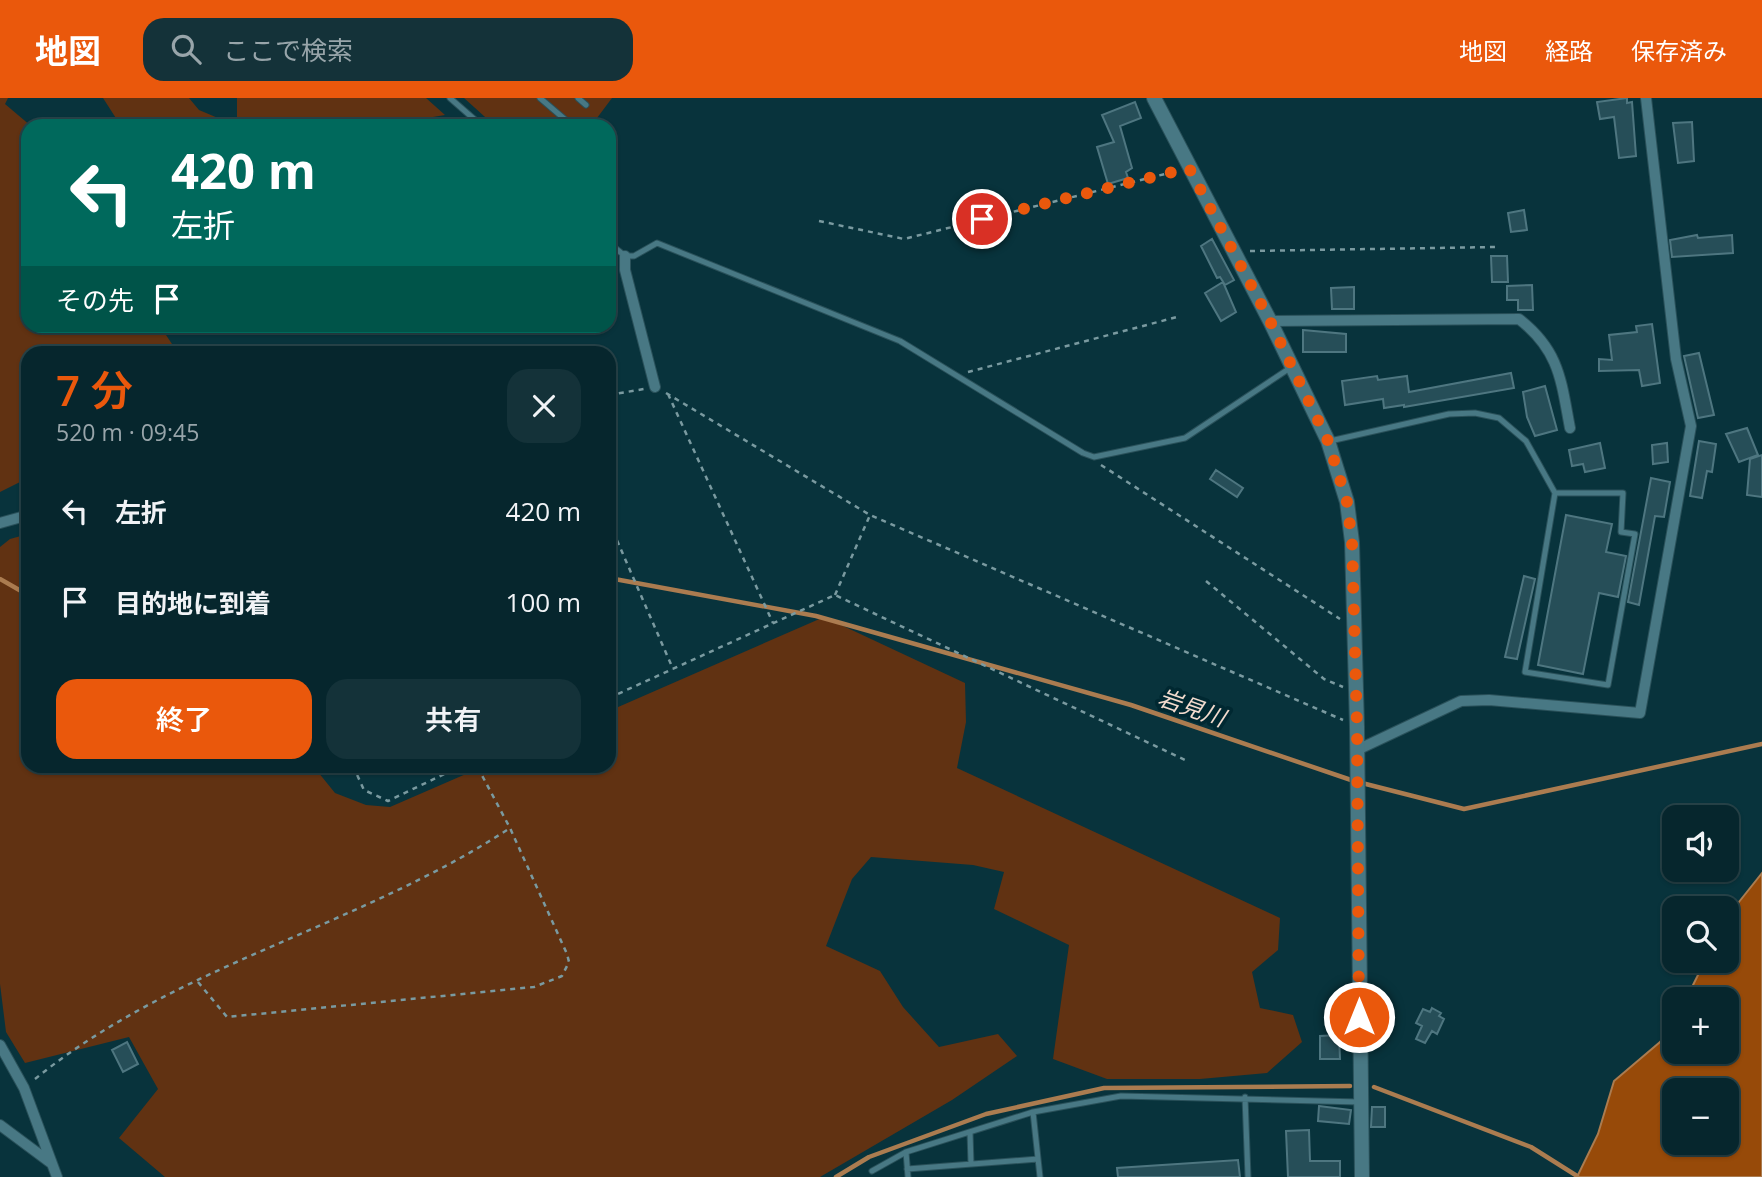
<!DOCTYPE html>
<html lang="ja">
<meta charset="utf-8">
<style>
body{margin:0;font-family:"Open Sans","Noto Sans JP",sans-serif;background:#143239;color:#f1f3f6;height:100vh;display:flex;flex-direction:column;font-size:26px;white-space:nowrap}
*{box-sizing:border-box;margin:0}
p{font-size:23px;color:#98a5aa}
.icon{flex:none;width:38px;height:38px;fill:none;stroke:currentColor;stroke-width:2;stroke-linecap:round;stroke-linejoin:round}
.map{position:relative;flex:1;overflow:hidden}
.sheet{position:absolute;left:21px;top:248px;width:595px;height:427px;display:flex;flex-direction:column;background:#06262d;border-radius:21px;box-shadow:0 2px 5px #0004,0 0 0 2px #274349}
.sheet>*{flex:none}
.top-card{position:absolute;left:21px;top:21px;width:595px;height:214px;border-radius:21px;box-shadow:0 2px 5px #0004,0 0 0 2px #274349;background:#00695c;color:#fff;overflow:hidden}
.fabs{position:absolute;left:1662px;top:707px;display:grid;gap:14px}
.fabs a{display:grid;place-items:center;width:77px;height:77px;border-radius:14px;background:#06262d;box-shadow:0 2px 5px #0004,0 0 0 2px #274349;font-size:35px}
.pin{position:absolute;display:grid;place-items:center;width:60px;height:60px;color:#fff;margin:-30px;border:4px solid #fff;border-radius:50%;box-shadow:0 2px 7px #0007}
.me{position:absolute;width:77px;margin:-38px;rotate:0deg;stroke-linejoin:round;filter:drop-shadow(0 0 5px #0008)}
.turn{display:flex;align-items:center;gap:24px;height:147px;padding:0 35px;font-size:32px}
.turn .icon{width:91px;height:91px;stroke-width:2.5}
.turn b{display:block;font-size:49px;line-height:60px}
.then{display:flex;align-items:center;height:66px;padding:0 35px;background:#0003;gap:14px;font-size:26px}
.round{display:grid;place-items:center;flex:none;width:74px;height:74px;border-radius:21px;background:#143239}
.overview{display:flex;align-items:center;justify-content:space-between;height:119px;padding:0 35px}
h1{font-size:42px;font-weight:600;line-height:52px;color:#ea580c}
.button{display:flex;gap:14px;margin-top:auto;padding:14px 35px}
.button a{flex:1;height:80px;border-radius:21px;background:#ea580c;color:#fff;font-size:28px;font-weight:600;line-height:80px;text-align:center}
.button a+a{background:#143239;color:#f1f3f6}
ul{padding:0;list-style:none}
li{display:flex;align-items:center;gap:21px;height:91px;padding:0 35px}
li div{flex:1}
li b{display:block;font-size:26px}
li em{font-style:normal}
header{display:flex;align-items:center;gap:42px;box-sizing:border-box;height:98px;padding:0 35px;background:#ea580c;color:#fff}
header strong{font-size:33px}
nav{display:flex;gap:38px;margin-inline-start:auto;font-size:24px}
.search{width:490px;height:63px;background:#143239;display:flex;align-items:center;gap:18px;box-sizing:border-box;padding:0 24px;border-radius:21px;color:#98a5aa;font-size:26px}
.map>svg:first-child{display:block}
.green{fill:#613212}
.water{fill:#974a09;stroke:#ab7c50;stroke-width:2;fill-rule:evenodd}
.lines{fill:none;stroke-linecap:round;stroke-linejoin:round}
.stream{stroke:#ab7c50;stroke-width:4.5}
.building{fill:#264e58;stroke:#4e7680;stroke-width:2}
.service-casing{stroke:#2a515a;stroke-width:7}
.minor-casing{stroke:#2a515a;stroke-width:12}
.tertiary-casing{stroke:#2a515a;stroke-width:16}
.path{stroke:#7a9aa0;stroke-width:2.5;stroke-dasharray:5 5;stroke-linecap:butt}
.service{stroke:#487884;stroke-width:5}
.minor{stroke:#487884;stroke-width:10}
.tertiary{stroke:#487884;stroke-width:14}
.route{stroke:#ea580c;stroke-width:12;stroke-dasharray:0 21.6}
.labels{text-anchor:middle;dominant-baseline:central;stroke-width:7;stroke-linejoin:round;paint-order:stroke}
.water-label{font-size:23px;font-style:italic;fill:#f3dccf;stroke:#002831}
</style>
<header>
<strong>地図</strong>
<div class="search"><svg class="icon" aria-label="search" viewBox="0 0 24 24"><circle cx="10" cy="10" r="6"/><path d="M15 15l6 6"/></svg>ここで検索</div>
<nav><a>地図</a><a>経路</a><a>保存済み</a></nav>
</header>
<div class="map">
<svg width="1762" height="1079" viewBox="0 0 1762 1079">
<rect width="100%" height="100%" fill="#08333c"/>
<path class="green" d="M 0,0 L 8,0 L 5,6 L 31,28 L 28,28 L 28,228 L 160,228 L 178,255 L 28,256 L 28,380 L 0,394 Z
M 103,0 L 189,0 L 199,12 L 237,28 L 237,0 L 426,0 L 445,17 L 379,28 L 121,28 Z
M 464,0 L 612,0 L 591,28 L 495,28 Z
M 28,436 L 28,668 L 314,669 L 335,695 L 366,707 L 390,709 L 482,669 L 609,668 L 609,613 L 824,519 L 965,585 L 966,624 L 957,670 L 1280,820 L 1278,852 L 1252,874 L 1260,910 L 1293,917 L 1302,944 L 1267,975 L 1200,981 L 1107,981 L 1053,961 L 1069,847 L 994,811 L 1004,774 L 973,767 L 871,759 L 852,781 L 826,848 L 880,873 L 903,909 L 939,949 L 998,936 L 1017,958 L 952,1002 L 820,1079 L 165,1079 L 119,1040 L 158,991 L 129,939 L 25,965 L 6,934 L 0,886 L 0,449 L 10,441 Z"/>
<path class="water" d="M 1762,775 L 1762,1079 L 1577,1079 L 1598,1036 L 1614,983 L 1660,944 L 1675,924 L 1675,954 L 1727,954 L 1727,901 L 1686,901 L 1705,863 L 1727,863 L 1727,819 ZM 1675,992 L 1727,992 L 1727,1045 L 1675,1045 Z"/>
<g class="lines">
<path class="stream" d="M 609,480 L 816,518 L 1131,607 L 1354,683 L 1464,711 L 1762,646
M 0,481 L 28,497
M 1374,989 L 1531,1049 L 1577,1078
M 836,1079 L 869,1059 L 986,1016 L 1104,990 L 1350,988"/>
</g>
<path class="building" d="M 1627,0 L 1627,5 L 1632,4 L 1636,58 L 1619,60 L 1614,19 L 1600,21 L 1597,4 Z
M 1135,4 L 1141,20 L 1120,28 L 1132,70 L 1126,74 L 1128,80 L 1108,86 L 1097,49 L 1114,44 L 1102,17 Z
M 1692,24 L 1694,63 L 1678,65 L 1673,25 Z
M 1524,112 L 1527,132 L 1511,134 L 1508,115 Z
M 1697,137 L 1698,140 L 1732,137 L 1733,155 L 1672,159 L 1670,142 Z
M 1212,141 L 1234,182 L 1225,187 L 1220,179 L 1217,180 L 1201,148 Z
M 1491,158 L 1507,158 L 1508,184 L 1492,184 Z
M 1223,184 L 1236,214 L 1221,223 L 1205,195 Z
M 1532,187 L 1533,212 L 1518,212 L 1518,202 L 1507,202 L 1507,188 Z
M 1354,189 L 1354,211 L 1332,211 L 1331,190 Z
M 1652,226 L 1660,285 L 1642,288 L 1639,272 L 1599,273 L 1599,261 L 1612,262 L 1609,237 L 1637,234 L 1636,228 Z
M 1303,232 L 1346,236 L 1346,254 L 1303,254 Z
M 1699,255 L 1714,317 L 1698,320 L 1684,258 Z
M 1511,275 L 1514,290 L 1404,309 L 1404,307 L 1384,310 L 1383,301 L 1345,307 L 1342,283 L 1377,278 L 1378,282 L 1407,278 L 1409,294 Z
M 1545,288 L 1557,332 L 1535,338 L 1527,319 L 1523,294 Z
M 1747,330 L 1758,357 L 1739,364 L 1726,336 Z
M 1699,343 L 1716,346 L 1712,374 L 1707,373 L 1702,400 L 1690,398 Z
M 1600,345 L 1605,370 L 1585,374 L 1583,366 L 1572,368 L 1569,352 Z
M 1667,345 L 1668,364 L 1653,366 L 1652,347 Z
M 1762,357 L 1762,399 L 1747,397 L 1750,361 Z
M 1216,372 L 1243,390 L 1237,399 L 1210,381 Z
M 1651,380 L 1670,384 L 1664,419 L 1655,418 L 1639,507 L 1628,504 Z
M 1566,417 L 1612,426 L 1606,454 L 1626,458 L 1618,499 L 1599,495 L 1583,576 L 1538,567 Z
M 1524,478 L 1535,481 L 1517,561 L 1505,559 Z
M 1432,910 L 1441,915 L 1439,918 L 1444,921 L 1437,936 L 1432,933 L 1425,945 L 1416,941 L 1422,928 L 1416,925 L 1423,911 L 1430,914 Z
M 1339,937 L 1340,961 L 1320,961 L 1320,938 Z
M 127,944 L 138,966 L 123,974 L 112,952 Z
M 1319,1008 L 1351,1012 L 1349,1026 L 1318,1023 Z
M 1372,1009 L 1385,1009 L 1385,1029 L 1371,1029 Z
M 1309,1032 L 1310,1063 L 1340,1063 L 1340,1079 L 1288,1079 L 1286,1033 Z
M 1238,1062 L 1240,1079 L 1118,1079 L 1117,1070 Z"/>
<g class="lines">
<g class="service-casing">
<path id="service" d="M 450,0 L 482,28
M 540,0 L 568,24
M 578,0 L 586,7
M 609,145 L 625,158 L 634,158 L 657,145 L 900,243 L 1083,355 L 1094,359 L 1185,340 L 1290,270
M 1330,343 L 1449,316 L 1475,315 L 1499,320 L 1526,343 L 1555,395 L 1525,574 L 1608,587 L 1635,436 L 1621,434 L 1623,395 L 1555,395
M 1245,999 L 1248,1079
M 1033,1014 L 1040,1079
M 970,1034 L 971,1066
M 906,1054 L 908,1079
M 907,1071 L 1038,1061
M 872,1073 L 906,1054 L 1033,1014 L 1121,998 L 1360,1004"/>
</g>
<g class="minor-casing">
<path id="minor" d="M 625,158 L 625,172 L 655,289
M 1270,223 L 1519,221 C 1560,253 1561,283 1570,330
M 0,425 L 25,418
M 1357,652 L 1461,603 L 1489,602 L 1640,615 L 1691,328 L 1676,261 L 1646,0
M 0,947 L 24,990 L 57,1079
M 0,1027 L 51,1065"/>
</g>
<g class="tertiary-casing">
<path id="tertiary" d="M 1154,0 L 1270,223 L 1328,343 L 1347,404 L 1352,444 L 1357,629 L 1362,1079"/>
</g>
<path class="path" d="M 819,123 L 904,141 L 1177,73
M 1250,153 L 1495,149
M 968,274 L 1177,219
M 666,295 L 870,417 L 1343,622
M 668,296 L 773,525
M 609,297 L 644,291
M 1101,367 L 1340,521
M 609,424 L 673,571
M 1206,483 L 1324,581 L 1343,589
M 835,497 L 870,417
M 609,600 L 835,497 L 1185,662
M 353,668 L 364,692 L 388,703 L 461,668
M 198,884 L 227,919 L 534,889 L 562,878 L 569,864 L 567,856 L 510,730 L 477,668
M 35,981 C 175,867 359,829 510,730"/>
<use href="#service" class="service"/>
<use href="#minor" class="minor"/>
<use href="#tertiary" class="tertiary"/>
</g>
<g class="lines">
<path class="route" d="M 982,121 L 1189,70 L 1270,223 L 1328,343 L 1347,404 L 1352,444 L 1357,629 L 1359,919"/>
</g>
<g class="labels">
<g class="water-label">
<text transform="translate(1192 609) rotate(19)">岩見川</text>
</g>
</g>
</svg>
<div class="fabs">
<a><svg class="icon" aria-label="sound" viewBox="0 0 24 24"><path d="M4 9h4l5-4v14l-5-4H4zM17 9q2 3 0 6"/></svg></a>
<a><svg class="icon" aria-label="search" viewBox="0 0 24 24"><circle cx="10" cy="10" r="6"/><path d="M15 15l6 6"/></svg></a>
<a>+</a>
<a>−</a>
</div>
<div class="pin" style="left:982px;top:121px;background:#d93025"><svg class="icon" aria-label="arrive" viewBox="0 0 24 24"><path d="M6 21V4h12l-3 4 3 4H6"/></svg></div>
<svg class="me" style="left:1359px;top:919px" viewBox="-20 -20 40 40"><circle r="17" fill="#ea580c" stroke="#fff" stroke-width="3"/><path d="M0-11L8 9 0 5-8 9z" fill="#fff"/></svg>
<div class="top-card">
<div class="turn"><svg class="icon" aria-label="left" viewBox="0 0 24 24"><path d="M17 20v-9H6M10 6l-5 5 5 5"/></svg><div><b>420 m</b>左折</div></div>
<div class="then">その先<svg class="icon" aria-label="arrive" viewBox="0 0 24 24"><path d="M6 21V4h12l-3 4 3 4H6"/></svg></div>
</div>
<section class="sheet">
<div class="overview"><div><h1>7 分</h1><p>520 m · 09:45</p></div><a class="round"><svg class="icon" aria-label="close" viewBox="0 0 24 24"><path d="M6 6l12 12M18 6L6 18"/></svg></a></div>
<ul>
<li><svg class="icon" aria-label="left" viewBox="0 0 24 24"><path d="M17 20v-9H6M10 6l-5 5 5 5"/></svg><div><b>左折</b></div><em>420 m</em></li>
<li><svg class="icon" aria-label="arrive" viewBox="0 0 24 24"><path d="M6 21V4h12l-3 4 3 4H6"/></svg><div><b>目的地に到着</b></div><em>100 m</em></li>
</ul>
<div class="button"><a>終了</a><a>共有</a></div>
</section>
</div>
